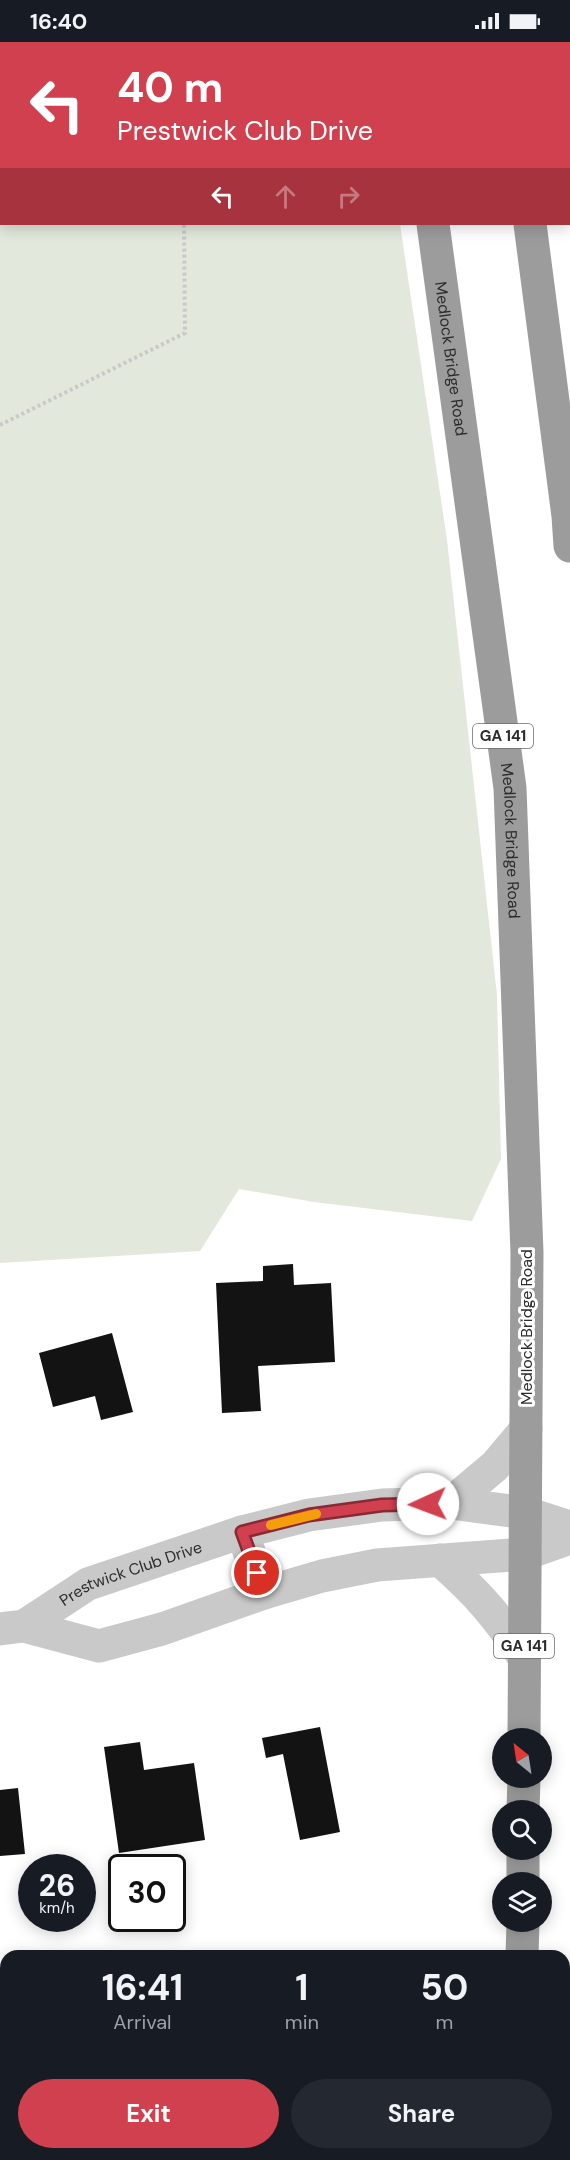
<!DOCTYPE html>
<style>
body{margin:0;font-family:"DM Sans",sans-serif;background:#242831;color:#f1f3f6;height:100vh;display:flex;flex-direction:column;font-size:22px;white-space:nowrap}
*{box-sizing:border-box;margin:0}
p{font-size:20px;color:#9ea1a6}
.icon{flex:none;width:33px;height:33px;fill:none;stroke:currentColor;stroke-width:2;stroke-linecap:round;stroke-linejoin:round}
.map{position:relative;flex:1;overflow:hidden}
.details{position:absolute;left:0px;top:1908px;width:570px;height:210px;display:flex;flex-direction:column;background:#171b24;border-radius:18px 18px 0 0;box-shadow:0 3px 15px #0003}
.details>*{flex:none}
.hud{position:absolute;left:0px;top:0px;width:570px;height:183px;box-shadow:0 3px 15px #0003;background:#d1404e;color:#fff;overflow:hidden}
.needle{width:39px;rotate:330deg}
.tools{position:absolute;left:492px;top:1686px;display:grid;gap:12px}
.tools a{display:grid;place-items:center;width:60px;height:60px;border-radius:50%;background:#171b24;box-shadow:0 3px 15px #0003;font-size:30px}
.speed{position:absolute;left:18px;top:1812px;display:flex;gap:12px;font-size:30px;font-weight:700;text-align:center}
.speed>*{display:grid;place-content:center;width:78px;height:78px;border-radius:50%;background:#171b24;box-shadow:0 3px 15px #0003;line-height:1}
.speed small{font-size:15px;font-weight:400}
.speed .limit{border:3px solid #111;border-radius:9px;background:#fff;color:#111}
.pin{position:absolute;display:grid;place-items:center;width:51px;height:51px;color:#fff;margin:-26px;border:3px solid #fff;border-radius:50%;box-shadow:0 2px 6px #0007}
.me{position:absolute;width:66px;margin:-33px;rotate:268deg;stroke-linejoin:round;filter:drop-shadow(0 0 4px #0008)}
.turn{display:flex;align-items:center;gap:21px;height:126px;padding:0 18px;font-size:27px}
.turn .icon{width:78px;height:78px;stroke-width:2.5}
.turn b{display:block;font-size:42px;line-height:51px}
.lanes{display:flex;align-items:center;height:57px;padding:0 18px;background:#0003;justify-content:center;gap:30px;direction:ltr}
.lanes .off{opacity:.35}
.eta{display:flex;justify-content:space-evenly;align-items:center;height:102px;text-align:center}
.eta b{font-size:36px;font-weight:700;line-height:42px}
.cta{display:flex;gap:12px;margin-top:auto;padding:12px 18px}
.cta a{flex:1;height:69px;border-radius:36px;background:#d1404e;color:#fff;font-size:24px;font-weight:700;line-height:69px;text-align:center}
.cta a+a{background:#242831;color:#f1f3f6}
.status{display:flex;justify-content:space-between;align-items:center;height:42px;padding:0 30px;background:#171b24;direction:ltr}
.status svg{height:16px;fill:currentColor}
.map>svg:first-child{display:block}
.green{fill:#e2e8db}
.building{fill:#131313}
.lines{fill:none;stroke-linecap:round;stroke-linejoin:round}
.path{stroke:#c9c9c9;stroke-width:4;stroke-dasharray:3 3;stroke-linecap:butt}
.minor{stroke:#c9c9c9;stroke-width:33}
.trunk{stroke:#9c9c9c;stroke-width:33}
.route-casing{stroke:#882a33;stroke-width:15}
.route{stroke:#d1404e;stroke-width:10}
.slow{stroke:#f59e0b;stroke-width:10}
.labels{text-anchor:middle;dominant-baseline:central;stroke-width:6;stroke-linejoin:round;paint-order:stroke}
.shield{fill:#fff;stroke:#6b6b6b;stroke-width:1.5}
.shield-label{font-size:15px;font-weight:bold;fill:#2c2c2c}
.street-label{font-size:16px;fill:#2c2c2c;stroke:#fff}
</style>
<div class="status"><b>16:40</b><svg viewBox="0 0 49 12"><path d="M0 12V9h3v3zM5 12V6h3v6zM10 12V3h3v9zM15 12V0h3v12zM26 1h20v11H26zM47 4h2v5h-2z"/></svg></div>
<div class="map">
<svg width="570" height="2118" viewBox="0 0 570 2118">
<rect width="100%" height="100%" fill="#fff"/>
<path class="green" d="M 0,0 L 373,0 L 373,1 L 2,2 L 2,182 L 400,182 L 447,498 L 497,953 L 501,1117 L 472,1179 L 314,1160 L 239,1147 L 200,1209 L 0,1221 Z
M 544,0 L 570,0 L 570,190 L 568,2 Z"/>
<path class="building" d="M 293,1222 L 294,1243 L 331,1241 L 335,1320 L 258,1324 L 261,1369 L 222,1371 L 216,1241 L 263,1239 L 263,1224 Z
M 112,1291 L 133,1370 L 101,1378 L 95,1354 L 53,1365 L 39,1311 Z
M 320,1685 L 340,1790 L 300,1798 L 283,1712 L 266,1716 L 262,1696 Z
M 140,1700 L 144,1728 L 194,1721 L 205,1798 L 119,1811 L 104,1705 Z
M 18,1746 L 25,1812 L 0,1814 L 0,1748 Z
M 120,2112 L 120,2118 L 88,2118 L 87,2114 Z
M 224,2112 L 270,2112 L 271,2118 L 215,2118 L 214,2113 Z
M 33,2113 L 33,2118 L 0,2118 L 0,2116 Z"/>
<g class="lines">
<path class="path" d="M 182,0 L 182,2
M 0,383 L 185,291 L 184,182"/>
<g class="minor">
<path d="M 451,1461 L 495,1424 L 526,1387"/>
<path d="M 242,1490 L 264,1551"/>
<path d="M 440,1518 C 476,1550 499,1575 524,1616"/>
<path id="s1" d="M 24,1584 L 88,1542 L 242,1490 L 309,1473 L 382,1463 L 451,1461 L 526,1471 L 570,1485"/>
<path d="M 0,1587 L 24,1584 L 99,1604 L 162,1587 L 264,1551 L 322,1534 L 377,1523 L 525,1512 L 570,1496"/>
</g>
<g class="trunk">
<path d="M 380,0 L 382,2"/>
<path d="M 409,0 L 409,2"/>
<path d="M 504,0 L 504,2"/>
<path d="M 529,2 L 529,0"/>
<path id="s2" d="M 433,182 L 510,746 L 527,1211 L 524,1696"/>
<path d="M 530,182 L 568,474 L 570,504"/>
<path d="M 523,1768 L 524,1736"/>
<path d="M 523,1840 L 523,1808"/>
<path d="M 522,1914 L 523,1880"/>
<path d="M 521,2118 L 521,2112"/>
</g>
</g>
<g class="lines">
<g class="route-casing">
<path id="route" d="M 257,1531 L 242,1490 L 309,1473 L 382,1463 L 428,1462"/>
</g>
<use href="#route" class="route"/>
<path class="slow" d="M 271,1483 L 316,1472"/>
</g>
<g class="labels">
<g class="shield">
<rect x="473" y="682" width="60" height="24" rx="4.5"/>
<rect x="494" y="1592" width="60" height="24" rx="4.5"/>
</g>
<g class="shield-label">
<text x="503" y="694">GA 141</text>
<text x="524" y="1604">GA 141</text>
</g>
<g class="street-label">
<text stroke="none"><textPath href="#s2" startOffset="136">Medlock Bridge Road</textPath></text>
<text stroke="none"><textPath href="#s2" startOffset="622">Medlock Bridge Road</textPath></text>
<text transform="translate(526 1285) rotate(-90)">Medlock Bridge Road</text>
<text stroke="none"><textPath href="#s1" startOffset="120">Prestwick Club Drive</textPath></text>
</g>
</g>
</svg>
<div class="tools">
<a><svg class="needle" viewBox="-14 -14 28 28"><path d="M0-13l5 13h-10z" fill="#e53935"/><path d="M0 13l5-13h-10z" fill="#9ea1a6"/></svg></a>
<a><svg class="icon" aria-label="search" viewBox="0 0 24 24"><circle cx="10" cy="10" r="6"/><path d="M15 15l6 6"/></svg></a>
<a><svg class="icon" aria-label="layers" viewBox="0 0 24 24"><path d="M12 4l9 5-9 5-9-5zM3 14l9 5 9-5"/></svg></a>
</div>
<div class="speed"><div>26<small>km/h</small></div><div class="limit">30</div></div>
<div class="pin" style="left:257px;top:1531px;background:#d93025"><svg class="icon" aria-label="arrive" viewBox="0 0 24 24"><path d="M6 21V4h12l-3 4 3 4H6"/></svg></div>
<svg class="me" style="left:428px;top:1462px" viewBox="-20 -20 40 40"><circle r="19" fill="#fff"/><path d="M0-13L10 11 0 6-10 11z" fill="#d1404e"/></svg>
<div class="hud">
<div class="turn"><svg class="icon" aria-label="left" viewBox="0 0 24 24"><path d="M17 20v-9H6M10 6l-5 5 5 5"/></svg><div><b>40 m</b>Prestwick Club Drive</div></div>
<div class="lanes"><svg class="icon" aria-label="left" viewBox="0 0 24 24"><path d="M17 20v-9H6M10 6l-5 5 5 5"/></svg><svg class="icon off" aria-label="ahead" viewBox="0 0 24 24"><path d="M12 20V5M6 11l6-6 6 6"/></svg><svg class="icon off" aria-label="right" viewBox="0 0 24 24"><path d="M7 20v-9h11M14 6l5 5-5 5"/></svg></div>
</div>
<section class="details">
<div class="eta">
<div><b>16:41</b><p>Arrival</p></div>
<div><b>1</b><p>min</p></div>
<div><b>50</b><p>m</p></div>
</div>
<div class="cta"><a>Exit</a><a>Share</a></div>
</section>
</div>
